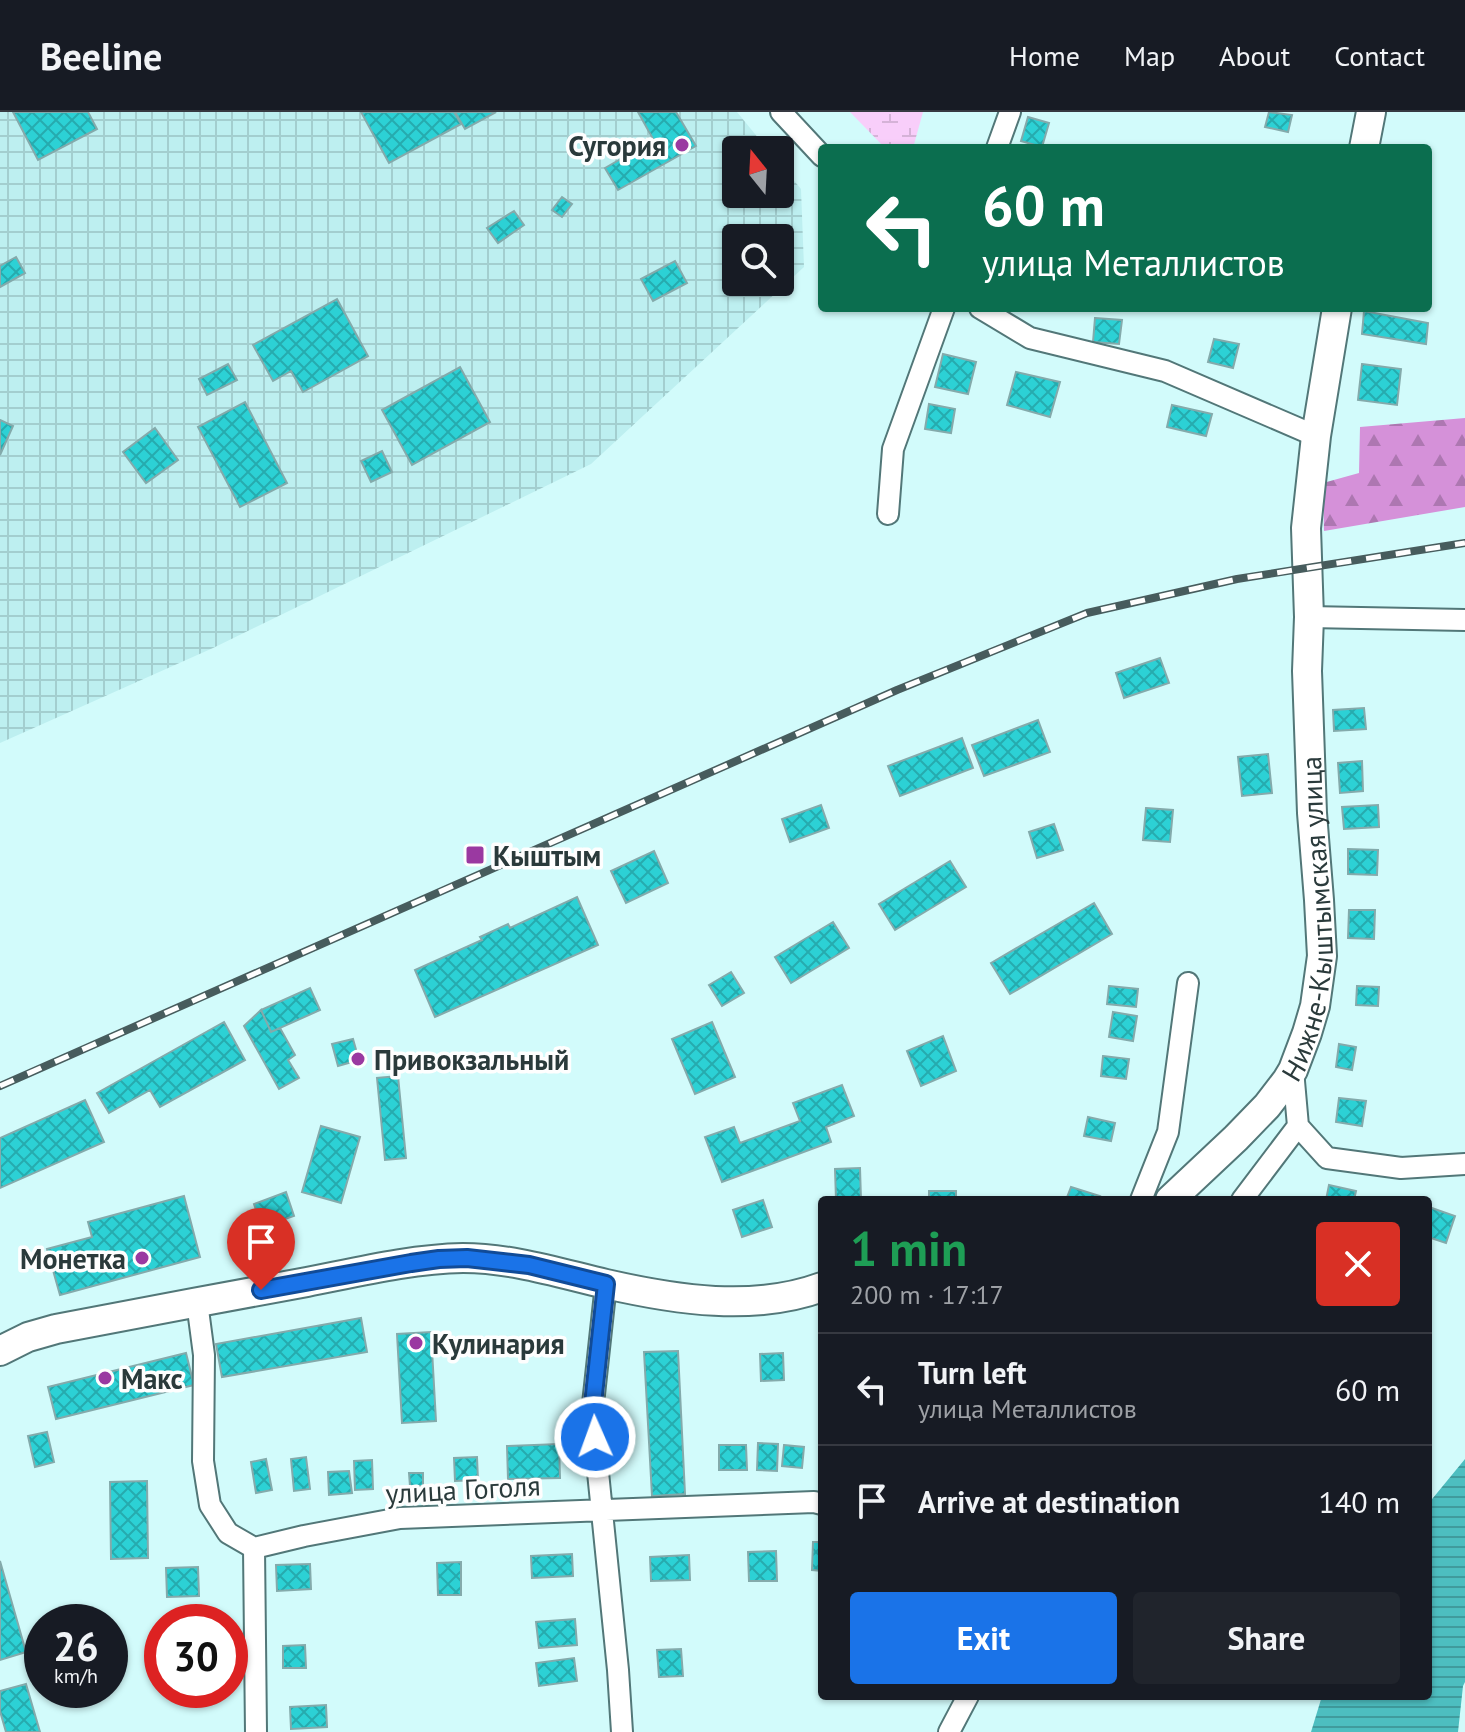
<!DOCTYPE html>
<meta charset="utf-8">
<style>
body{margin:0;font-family:"PT Sans",sans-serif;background:#20242c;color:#f1f3f6;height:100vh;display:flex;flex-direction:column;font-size:30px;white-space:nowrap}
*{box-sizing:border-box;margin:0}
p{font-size:26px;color:#9ea1a6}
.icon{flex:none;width:44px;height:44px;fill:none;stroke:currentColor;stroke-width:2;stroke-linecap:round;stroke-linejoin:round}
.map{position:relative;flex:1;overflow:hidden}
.details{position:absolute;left:818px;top:1084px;width:614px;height:504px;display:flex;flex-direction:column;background:#171b24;border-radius:8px;box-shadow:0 2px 6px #0004}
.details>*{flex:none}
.banner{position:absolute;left:818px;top:32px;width:614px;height:168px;border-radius:8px;box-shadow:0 2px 6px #0004;background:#0b6e4f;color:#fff;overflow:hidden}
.needle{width:52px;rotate:342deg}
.fabs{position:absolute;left:722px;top:24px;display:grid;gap:16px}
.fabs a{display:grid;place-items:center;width:72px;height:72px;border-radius:8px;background:#171b24;box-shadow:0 2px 6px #0004;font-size:40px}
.speed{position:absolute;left:24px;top:1492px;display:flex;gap:16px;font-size:40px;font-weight:700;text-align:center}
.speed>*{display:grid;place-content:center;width:104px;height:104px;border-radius:50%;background:#171b24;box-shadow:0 2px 6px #0004;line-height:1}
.speed small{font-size:20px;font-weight:400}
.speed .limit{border:12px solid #d22;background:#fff;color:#111}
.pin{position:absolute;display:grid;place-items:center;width:68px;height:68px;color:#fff;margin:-82px -34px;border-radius:50% 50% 50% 0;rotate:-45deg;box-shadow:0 0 8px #0007}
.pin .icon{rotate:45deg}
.me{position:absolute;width:88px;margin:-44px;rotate:358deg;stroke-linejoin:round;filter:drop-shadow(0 0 6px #0008)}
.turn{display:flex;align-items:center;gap:28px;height:168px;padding:0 32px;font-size:36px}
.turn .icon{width:104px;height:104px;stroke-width:2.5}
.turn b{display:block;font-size:56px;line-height:68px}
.round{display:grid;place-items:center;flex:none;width:84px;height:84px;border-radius:8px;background:#20242c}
.summary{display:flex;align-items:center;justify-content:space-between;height:136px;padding:0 32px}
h1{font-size:48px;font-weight:600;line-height:60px;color:#1e9e55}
.action{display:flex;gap:16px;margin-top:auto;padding:16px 32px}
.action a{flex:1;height:92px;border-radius:8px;background:#1a73e8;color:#fff;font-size:32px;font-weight:600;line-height:92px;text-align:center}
.action a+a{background:#20242c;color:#f1f3f6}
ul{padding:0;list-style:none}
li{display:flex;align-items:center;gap:24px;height:112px;padding:0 32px;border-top:2px solid #363941}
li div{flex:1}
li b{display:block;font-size:30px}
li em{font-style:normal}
header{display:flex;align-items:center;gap:48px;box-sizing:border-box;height:112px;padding:0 40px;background:#171b24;border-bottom:2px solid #363941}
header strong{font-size:38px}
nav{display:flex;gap:44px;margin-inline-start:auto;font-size:28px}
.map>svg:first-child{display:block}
.industrial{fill:url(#industrial-grid);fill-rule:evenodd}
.forest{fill:url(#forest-firs)}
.wetland{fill:url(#wetland-marsh)}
.water{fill:url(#water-rules)}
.building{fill:url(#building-cross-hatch);stroke:#84aaab;stroke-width:2}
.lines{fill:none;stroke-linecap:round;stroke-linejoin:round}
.minor-casing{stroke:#527778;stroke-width:24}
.secondary-casing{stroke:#527778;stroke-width:32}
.minor{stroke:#fff;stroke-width:20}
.secondary{stroke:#fff;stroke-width:28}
.rail-casing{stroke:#475c5d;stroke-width:8}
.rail{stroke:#fefefe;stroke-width:5;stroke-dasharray:15;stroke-linecap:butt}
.route-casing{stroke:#114b97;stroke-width:20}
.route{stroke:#1a73e8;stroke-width:14}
.poi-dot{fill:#9a39a1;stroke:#fefefe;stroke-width:3}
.labels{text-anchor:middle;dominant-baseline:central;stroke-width:7;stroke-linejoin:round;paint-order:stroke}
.poi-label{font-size:28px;font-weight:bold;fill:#2a3a3b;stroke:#fefefe;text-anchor:start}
.street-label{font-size:28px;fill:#2a3a3b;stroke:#fefefe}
</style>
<header>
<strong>Beeline</strong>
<nav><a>Home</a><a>Map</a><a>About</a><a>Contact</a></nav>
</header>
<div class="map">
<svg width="1465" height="1620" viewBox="0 0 1465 1620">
<defs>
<pattern id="industrial-grid" width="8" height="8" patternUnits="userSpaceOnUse" patternTransform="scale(2)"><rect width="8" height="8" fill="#bdeff0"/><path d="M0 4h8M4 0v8" fill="none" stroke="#a3cecf"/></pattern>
<pattern id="forest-firs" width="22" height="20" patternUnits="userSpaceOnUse" patternTransform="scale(2)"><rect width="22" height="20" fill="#d591d9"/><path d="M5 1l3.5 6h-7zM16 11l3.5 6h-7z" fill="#ad77b1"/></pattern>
<pattern id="wetland-marsh" width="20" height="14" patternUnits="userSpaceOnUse" patternTransform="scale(2)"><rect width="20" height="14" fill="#f8cefa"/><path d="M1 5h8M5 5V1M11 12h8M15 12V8" fill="none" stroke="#d5b2d7"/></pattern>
<pattern id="water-rules" width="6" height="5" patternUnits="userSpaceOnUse" patternTransform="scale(2)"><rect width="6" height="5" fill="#4dbec0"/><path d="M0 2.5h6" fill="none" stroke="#409b9d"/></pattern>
<pattern id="building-cross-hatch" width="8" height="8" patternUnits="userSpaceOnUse" patternTransform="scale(2)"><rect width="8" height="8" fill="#2cd1d5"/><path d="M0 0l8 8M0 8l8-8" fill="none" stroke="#26abae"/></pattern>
</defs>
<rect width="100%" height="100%" fill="#d2fbfb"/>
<path class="industrial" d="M 0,0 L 737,0 L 768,38 L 736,38 L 736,82 L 780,82 L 780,52 L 801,77 L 804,155 L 591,352 L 213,536 L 0,631 ZM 736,126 L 780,126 L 780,170 L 736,170 Z"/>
<path class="forest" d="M 1465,306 L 1465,395 L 1324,419 L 1323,371 L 1359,361 L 1360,315 Z"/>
<path class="wetland" d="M 850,0 L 923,0 L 913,36 L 885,36 Z"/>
<path class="water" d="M 1465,1347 L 1465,1570 L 1463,1574 L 1458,1620 L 1311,1620 L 1322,1584 L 1428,1584 L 1428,1392 Z"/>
<path class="building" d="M 13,0 L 88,0 L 97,17 L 38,48 Z
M 361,0 L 454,0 L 461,12 L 389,51 Z
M 455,0 L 496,0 L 465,17 Z
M 638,0 L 676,0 L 696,34 L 618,78 L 605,56 L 640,36 L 643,42 L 657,34 Z
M 1269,0 L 1292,3 L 1288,20 L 1265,15 Z
M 1028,5 L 1049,11 L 1042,35 L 1021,29 Z
M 562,85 L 572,92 L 562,105 L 552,98 Z
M 514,99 L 524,113 L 498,131 L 487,116 Z
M 16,145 L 25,161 L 0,175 L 0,154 Z
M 675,149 L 687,171 L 653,189 L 641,167 Z
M 337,187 L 368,244 L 303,280 L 291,259 L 273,269 L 253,233 Z
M 1364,199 L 1428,211 L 1426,232 L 1362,222 Z
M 1095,206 L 1122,208 L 1119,232 L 1093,230 Z
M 1214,227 L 1239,232 L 1233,256 L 1208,250 Z
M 943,242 L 976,250 L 968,282 L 935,275 Z
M 228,252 L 237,268 L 207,283 L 199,267 Z
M 1362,252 L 1401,257 L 1397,293 L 1358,288 Z
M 460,255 L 490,310 L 412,353 L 382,298 Z
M 1016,260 L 1060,270 L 1050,305 L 1007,293 Z
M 245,290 L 287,371 L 240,395 L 198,315 Z
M 929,292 L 955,297 L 951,321 L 925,317 Z
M 1172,293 L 1212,302 L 1206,324 L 1167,315 Z
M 0,308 L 13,314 L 0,343 Z
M 155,316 L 178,348 L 146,371 L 123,340 Z
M 382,339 L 392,360 L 371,370 L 361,349 Z
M 1160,546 L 1169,571 L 1124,586 L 1116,561 Z
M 1364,596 L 1366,617 L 1334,619 L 1333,598 Z
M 1038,608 L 1050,640 L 984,664 L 972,633 Z
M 962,626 L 973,656 L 900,684 L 888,654 Z
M 1268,642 L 1272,681 L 1242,684 L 1238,645 Z
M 1362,649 L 1363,679 L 1340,681 L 1338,651 Z
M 821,693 L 829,716 L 790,730 L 782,707 Z
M 1378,693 L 1379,715 L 1344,717 L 1342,695 Z
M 1146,696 L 1173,698 L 1170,730 L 1143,728 Z
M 1054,712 L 1063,738 L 1037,746 L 1029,720 Z
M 1348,737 L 1378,738 L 1377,763 L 1348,762 Z
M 654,739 L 668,771 L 626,791 L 611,759 Z
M 950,749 L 966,775 L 895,818 L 879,792 Z
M 577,785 L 598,833 L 435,905 L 415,858 L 482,828 L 480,825 L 508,812 L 510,816 Z
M 1094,791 L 1112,822 L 1010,882 L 991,851 Z
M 1349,798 L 1375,798 L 1374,827 L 1348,826 Z
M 833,810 L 849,836 L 791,871 L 775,845 Z
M 731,860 L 744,881 L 722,894 L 709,873 Z
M 1109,874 L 1138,877 L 1136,895 L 1107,892 Z
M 1357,874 L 1379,875 L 1378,894 L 1356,893 Z
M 310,876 L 320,898 L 271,920 L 261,898 Z
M 261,898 L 271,920 L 280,916 L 295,943 L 288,948 L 299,966 L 279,977 L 244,914 Z
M 1113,900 L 1137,904 L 1133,929 L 1109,925 Z
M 224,910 L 245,948 L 160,995 L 150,978 L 109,1001 L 97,981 Z
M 712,910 L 735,965 L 695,982 L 672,927 Z
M 943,924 L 956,959 L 921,974 L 907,939 Z
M 353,927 L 359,948 L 338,954 L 332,932 Z
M 1339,932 L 1356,935 L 1352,958 L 1336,955 Z
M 1103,944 L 1129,947 L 1126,967 L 1101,964 Z
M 398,964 L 406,1046 L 385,1048 L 377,966 Z
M 842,973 L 854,1004 L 826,1015 L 831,1030 L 722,1070 L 705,1025 L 734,1015 L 740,1031 L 800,1009 L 793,991 Z
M 1339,986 L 1366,989 L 1362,1014 L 1336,1010 Z
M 85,988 L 104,1030 L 0,1076 L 0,1026 Z
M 1088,1005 L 1115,1011 L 1111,1029 L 1084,1024 Z
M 321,1014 L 360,1025 L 341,1091 L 302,1080 Z
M 860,1056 L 861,1088 L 836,1088 L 835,1057 Z
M 1329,1073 L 1356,1079 L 1354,1088 L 1326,1088 Z
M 1071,1075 L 1100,1084 L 1098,1088 L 1066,1088 Z
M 929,1079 L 956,1079 L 956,1088 L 929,1088 Z
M 286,1080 L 294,1104 L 262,1115 L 254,1092 Z
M 184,1084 L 200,1145 L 60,1183 L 47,1137 L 92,1125 L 88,1110 Z
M 763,1088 L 772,1115 L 742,1125 L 733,1098 Z
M 1429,1095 L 1455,1104 L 1446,1131 L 1428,1125 Z
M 361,1206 L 367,1240 L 222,1265 L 216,1232 Z
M 431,1220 L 436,1309 L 402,1311 L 397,1222 Z
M 678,1239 L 685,1382 L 652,1384 L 644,1240 Z
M 186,1241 L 194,1273 L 56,1307 L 48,1275 Z
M 783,1241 L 784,1268 L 761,1269 L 760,1242 Z
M 47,1320 L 54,1350 L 35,1355 L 28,1324 Z
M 758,1331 L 778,1332 L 777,1359 L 757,1358 Z
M 559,1332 L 560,1366 L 508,1367 L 507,1334 Z
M 719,1333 L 746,1333 L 747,1358 L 719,1358 Z
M 784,1333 L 804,1335 L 802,1356 L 782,1354 Z
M 306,1345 L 310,1377 L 294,1379 L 291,1347 Z
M 477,1345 L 478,1368 L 455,1369 L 454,1346 Z
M 266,1347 L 272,1378 L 256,1381 L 251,1350 Z
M 372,1348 L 373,1377 L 355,1378 L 354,1349 Z
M 349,1359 L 352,1381 L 329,1383 L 328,1360 Z
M 409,1361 L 423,1361 L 423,1374 L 410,1374 Z
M 147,1369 L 148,1446 L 111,1447 L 110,1370 Z
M 813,1430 L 822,1430 L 822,1459 L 812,1458 Z
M 776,1439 L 777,1469 L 749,1469 L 748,1440 Z
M 572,1442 L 573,1464 L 532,1466 L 531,1444 Z
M 689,1443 L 690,1468 L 651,1469 L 650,1445 Z
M 0,1449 L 26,1540 L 0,1548 Z
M 461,1450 L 461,1483 L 438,1483 L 437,1451 Z
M 310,1452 L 311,1477 L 277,1479 L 276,1453 Z
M 198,1455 L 199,1484 L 167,1485 L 166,1456 Z
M 575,1507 L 577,1533 L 539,1536 L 536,1510 Z
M 305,1533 L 306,1556 L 283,1556 L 283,1534 Z
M 681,1537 L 683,1564 L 659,1565 L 657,1538 Z
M 574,1546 L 577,1569 L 539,1574 L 536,1551 Z
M 26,1572 L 40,1620 L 6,1620 L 0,1599 L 0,1579 Z
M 326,1593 L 327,1615 L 291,1617 L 290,1595 Z"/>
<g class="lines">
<g class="minor-casing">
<path id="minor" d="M 781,0 L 822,44
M 997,36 L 1010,0
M 980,196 L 1030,226 L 1165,259 L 1316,324
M 888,402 L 893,337 L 944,196
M 1309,505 L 1465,508
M 1298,1014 L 1327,1046 L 1401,1056 L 1465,1052
M 1141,1088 L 1168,1020 L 1188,871
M 1242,1088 L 1298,1014 L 1293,958
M 606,1172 L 592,1301 L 618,1558 L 622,1620
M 197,1190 L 204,1243 L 203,1349 L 210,1393 L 228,1421 L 254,1436 L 256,1620
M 254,1436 L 304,1424 L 400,1406 L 814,1390 L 822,1392
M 949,1620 L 968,1584"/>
</g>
<g class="secondary-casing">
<g id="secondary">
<path d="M 1364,36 L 1371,0"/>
<path id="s1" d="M 1170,1088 L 1236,1026 L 1267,994 L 1287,968 L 1293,958 L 1307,921 L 1315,894 L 1322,844 L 1319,788 L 1312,701 L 1307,559 L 1309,505 L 1306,416 L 1316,324 L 1337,196"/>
<path d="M 0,1239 L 28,1225 L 56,1217 C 140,1201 223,1185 307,1170 C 358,1160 411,1147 463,1146 C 512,1146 559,1161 606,1172 C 676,1188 754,1200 822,1175"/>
</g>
</g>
<use href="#minor" class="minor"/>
<use href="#secondary" class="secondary"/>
<g class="rail-casing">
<path id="rail" d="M 0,974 L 897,578 L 1087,501 L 1237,467 L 1465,431"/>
</g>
<use href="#rail" class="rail"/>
</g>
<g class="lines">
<g class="route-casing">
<path id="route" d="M 261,1178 L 411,1151 L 439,1147 L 467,1146 L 529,1153 L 606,1172 L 592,1301 L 595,1325"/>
</g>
<use href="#route" class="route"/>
</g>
<g class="poi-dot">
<circle cx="682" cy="33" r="8"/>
<rect x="465" y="733" width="20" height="20" rx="4"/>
<circle cx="358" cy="947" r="8"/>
<circle cx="142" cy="1146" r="8"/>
<circle cx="416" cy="1231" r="8"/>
<circle cx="105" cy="1266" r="8"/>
</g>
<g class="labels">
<g class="poi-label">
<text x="666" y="33" text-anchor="end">Сугория</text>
<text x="493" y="743">Кыштым</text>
<text x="374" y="947">Привокзальный</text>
<text x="126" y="1146" text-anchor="end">Монетка</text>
<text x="432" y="1231">Кулинария</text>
<text x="121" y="1266">Макс</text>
</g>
<g class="street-label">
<text stroke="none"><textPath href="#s1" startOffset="334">Нижне-Кыштымская улица</textPath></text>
<text transform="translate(463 1377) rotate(-3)">улица Гоголя</text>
</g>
</g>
</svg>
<div class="fabs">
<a><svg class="needle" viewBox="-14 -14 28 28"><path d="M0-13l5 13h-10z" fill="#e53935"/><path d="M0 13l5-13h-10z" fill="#9ea1a6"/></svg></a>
<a><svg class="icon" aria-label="search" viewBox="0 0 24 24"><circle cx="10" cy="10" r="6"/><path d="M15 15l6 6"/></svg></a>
</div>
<div class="speed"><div>26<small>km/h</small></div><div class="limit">30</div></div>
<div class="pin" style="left:261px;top:1178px;background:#d93025"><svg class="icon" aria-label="arrive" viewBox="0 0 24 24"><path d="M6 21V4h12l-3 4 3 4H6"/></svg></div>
<svg class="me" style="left:595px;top:1325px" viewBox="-20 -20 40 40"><circle r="17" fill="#1a73e8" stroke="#fff" stroke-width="3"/><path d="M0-11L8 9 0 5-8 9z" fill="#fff"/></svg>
<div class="banner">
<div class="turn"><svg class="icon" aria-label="left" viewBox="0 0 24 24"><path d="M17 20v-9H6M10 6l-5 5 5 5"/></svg><div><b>60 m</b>улица Металлистов</div></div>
</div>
<section class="details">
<div class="summary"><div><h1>1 min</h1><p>200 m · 17:17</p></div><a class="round" style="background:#d93025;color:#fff"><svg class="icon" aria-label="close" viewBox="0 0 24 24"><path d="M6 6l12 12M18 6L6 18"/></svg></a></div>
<ul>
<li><svg class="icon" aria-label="left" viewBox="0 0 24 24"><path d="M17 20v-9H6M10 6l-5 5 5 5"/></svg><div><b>Turn left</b><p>улица Металлистов</p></div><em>60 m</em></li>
<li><svg class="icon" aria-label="arrive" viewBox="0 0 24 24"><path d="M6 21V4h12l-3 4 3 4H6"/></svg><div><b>Arrive at destination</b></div><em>140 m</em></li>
</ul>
<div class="action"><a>Exit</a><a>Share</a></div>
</section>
</div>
